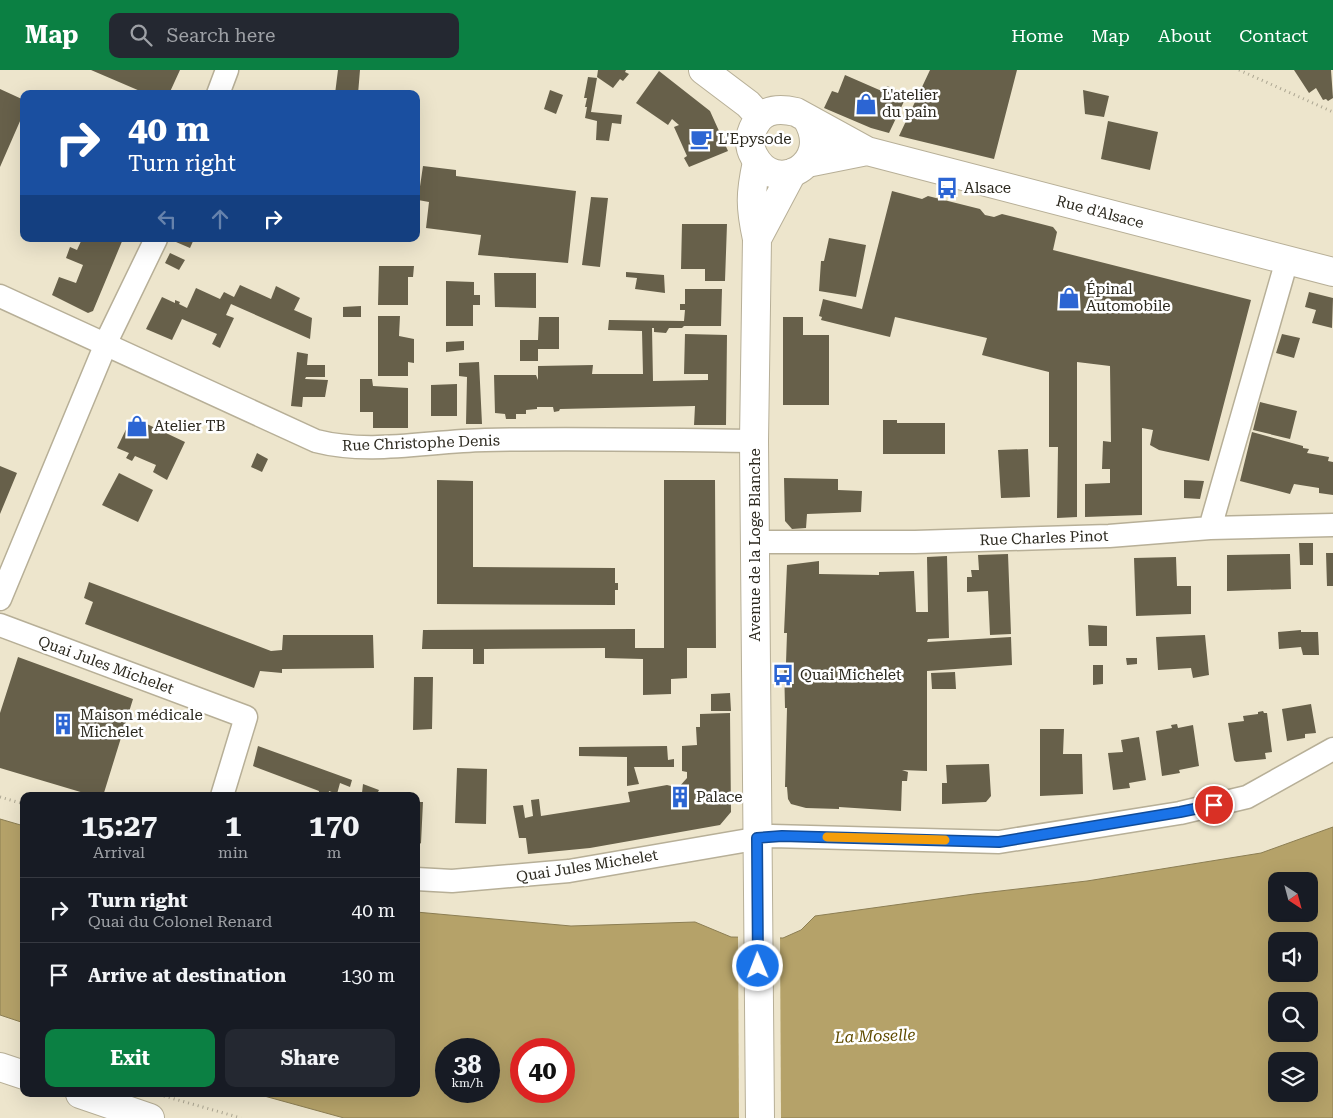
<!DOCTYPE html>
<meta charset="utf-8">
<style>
body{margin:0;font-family:"Roboto Serif",serif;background:#242831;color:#f1f3f6;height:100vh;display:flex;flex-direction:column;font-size:19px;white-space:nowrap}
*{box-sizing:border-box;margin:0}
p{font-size:16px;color:#9ea1a6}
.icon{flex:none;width:28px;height:28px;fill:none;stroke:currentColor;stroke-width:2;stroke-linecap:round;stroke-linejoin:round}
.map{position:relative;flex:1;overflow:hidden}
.sheet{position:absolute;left:20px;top:722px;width:400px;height:305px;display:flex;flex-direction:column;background:#171b24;border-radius:10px;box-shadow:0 5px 20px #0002}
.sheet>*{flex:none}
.guide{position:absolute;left:20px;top:20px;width:400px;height:152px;border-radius:10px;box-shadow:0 5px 20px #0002;background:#1a4fa0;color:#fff;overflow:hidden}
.needle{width:32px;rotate:144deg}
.buttons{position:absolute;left:1268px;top:802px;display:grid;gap:10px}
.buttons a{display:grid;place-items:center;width:50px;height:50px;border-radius:10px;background:#171b24;box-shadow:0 5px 20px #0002;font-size:25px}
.speed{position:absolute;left:435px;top:968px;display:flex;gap:10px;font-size:25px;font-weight:700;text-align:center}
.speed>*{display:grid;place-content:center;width:65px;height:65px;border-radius:50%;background:#171b24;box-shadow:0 5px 20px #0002;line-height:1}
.speed small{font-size:12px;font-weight:400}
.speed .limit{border:8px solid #d22;background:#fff;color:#111}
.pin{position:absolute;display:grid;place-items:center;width:42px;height:42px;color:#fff;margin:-21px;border:2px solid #fff;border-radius:50%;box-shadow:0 1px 5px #0007}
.me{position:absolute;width:55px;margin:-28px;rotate:359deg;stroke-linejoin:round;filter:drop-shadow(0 0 4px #0008)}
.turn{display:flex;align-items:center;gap:18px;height:105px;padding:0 25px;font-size:22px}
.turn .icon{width:65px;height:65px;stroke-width:2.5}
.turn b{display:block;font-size:35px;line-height:42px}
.lanes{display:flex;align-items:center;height:48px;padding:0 25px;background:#0003;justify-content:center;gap:25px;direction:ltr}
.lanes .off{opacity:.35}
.eta{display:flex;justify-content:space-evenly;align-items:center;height:85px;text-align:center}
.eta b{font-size:30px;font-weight:700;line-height:35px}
.cta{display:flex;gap:10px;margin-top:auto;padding:10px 25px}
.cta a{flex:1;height:58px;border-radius:10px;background:#0b8043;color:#fff;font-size:20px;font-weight:700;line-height:58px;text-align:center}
.cta a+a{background:#242831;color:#f1f3f6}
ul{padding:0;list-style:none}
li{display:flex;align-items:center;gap:15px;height:65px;padding:0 25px;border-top:1px solid #363941}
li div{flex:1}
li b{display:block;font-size:19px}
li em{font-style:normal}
header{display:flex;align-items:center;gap:30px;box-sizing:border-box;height:70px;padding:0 25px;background:#0b8043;color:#fff}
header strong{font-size:24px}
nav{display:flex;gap:28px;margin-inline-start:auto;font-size:18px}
.search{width:350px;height:45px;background:#242831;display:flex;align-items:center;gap:12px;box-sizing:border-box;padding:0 18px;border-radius:10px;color:#9ea1a6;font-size:19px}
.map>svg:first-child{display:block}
.water{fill:#b5a269;stroke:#8c7e53;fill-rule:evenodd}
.pier{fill:#ede5cc}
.building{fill:#67604a}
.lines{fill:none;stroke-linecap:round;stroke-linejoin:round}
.minor-casing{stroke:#b7af97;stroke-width:25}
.tertiary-casing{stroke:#b7af97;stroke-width:30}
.primary-casing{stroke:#b7af97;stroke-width:30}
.path{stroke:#aca692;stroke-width:3;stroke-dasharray:1 4;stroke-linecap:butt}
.minor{stroke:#fff;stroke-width:22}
.tertiary{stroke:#fff;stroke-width:28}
.primary{stroke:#fff;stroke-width:28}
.route-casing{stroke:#114b97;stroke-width:12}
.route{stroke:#1a73e8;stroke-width:9}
.slow{stroke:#f59e0b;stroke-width:9}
.labels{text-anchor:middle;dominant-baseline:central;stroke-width:5;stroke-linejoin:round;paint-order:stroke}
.poi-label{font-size:15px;fill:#2c291f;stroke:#fff;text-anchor:start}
.street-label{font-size:15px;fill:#2c291f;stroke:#fff}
.water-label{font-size:16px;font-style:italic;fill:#604c01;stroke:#fff}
</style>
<header>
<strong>Map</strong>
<div class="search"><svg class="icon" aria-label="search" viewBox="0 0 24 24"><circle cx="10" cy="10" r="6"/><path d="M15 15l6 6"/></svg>Search here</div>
<nav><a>Home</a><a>Map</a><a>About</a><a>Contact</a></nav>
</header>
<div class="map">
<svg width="1333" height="1048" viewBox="0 0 1333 1048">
<rect width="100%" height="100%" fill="#ede5cc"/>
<path class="water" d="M 0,749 L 24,756 L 24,953 L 0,945 Z
M 1333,757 L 1333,1048 L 344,1048 L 257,1024 L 416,1024 L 416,842 L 571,856 L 695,852 L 731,867 L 783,868 L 801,860 L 815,846 L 974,824 L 1087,811 L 1261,783 ZM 1276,811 L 1309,811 L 1309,844 L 1276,844 ZM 1276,871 L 1309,871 L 1309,904 L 1276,904 ZM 1276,931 L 1309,931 L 1309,964 L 1276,964 ZM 446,979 L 489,979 L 489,1021 L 446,1021 ZM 521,979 L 564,979 L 564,1021 L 521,1021 ZM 1276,991 L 1309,991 L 1309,1024 L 1276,1024 Z"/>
<path class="pier" d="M 738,864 L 780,865 L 781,1048 L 739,1048 Z"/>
<path class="building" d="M 91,0 L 180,0 L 169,24 L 147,24 Z
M 338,0 L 360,0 L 358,24 L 335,24 Z
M 598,0 L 626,0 L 625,2 L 629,4 L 623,11 L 620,9 L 613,18 L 597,7 Z
M 930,0 L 1017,0 L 994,89 L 899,66 Z
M 1294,0 L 1331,0 L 1333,28 L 1328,31 L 1326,29 L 1323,30 L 1316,18 L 1309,23 Z
M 659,1 L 710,41 L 728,81 L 689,97 L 684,88 L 687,86 L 674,57 L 679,55 L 672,49 L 668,55 L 636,33 Z
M 845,5 L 884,22 L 887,16 L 907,25 L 889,63 L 871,58 L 824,38 L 832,21 L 838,23 Z
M 588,7 L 597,8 L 591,42 L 622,45 L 621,54 L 612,53 L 609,71 L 596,70 L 597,51 L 585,48 L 587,37 L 585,37 L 587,28 L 584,28 Z
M 0,19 L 24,30 L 24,42 L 0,97 Z
M 550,20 L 563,25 L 556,44 L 544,39 Z
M 1083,20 L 1109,26 L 1104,47 L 1085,44 Z
M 1108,51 L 1158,62 L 1150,100 L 1101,89 Z
M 423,96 L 456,100 L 456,106 L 576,121 L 568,193 L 478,185 L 481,165 L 426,158 L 429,132 L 418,130 Z
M 892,121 L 922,129 L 928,126 L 980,139 L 985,145 L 994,147 L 1002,144 L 1053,157 L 1057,162 L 1053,180 L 1251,230 L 1209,391 L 1159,380 L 1150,375 L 1153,360 L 1142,358 L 1142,445 L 1085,447 L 1085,414 L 1110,413 L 1110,399 L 1102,399 L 1103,371 L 1111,372 L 1110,296 L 1077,292 L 1077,447 L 1057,448 L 1058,377 L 1049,377 L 1049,302 L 982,285 L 987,268 L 895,247 L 890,267 L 821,250 L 822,247 L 819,246 L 823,229 L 862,239 Z
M 591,127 L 608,128 L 600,197 L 582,195 Z
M 682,154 L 727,154 L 725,211 L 705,211 L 705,199 L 681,199 Z
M 829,168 L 866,175 L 856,227 L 819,221 L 821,191 L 824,191 Z
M 82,169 L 123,169 L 93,241 L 88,243 L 52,225 L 59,207 L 76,213 L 83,195 L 66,188 L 70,177 L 77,180 Z
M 178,169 L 194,169 L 190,178 L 176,172 Z
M 170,183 L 185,190 L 179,200 L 165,193 Z
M 379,196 L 414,196 L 413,207 L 408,207 L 408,235 L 378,235 Z
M 626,202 L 664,205 L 665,223 L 635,219 L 637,208 L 626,207 Z
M 494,203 L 536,203 L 536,238 L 495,237 Z
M 446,211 L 474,212 L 474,225 L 480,225 L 480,235 L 473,235 L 473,256 L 446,256 Z
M 240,215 L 271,229 L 276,216 L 300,228 L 294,240 L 312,248 L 310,269 L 231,234 L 226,245 L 234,248 L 220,278 L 212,274 L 217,264 L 182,249 L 172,270 L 146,259 L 162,227 L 175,233 L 175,230 L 180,232 L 179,234 L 187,238 L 196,218 L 220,229 L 224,222 L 234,227 Z
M 685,219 L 722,219 L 721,256 L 684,256 L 682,258 L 669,258 L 666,263 L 654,262 L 654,258 L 652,258 L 653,311 L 708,310 L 708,304 L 684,304 L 685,264 L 727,265 L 726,355 L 694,355 L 695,336 L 560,339 L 559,341 L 554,342 L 553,337 L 537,337 L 537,339 L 526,340 L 526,344 L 516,344 L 516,349 L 506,349 L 505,344 L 495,343 L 494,305 L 536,305 L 538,310 L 538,296 L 593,295 L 592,304 L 643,304 L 642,261 L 608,260 L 609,250 L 684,251 L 685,240 L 680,240 L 680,234 L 685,234 Z
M 1309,222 L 1333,228 L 1332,258 L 1312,253 L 1316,240 L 1305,237 Z
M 361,236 L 361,247 L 343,247 L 343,237 Z
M 378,246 L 400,246 L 399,266 L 414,269 L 414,293 L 408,292 L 408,306 L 378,306 Z
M 539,247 L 559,247 L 559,279 L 538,279 L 538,291 L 520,291 L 520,270 L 538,270 Z
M 783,247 L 803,247 L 803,265 L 829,265 L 829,335 L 783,335 Z
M 1282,264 L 1300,268 L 1294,288 L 1276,283 Z
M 464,271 L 464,280 L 446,282 L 446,272 Z
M 297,282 L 308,284 L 307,295 L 325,295 L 325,307 L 306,307 L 305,309 L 328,310 L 325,327 L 303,327 L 302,337 L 291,336 Z
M 479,292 L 482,354 L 466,354 L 467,307 L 459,306 L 459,293 Z
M 360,309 L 372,309 L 373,316 L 408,318 L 408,358 L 373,358 L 373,342 L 360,342 Z
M 457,314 L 457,346 L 431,346 L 431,315 Z
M 1260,332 L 1297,341 L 1290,369 L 1253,360 Z
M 132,347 L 185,372 L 167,410 L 153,402 L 156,395 L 135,386 L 132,391 L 126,388 L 129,383 L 117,378 Z
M 883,350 L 897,350 L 897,353 L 945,353 L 945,384 L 883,384 Z
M 1252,362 L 1303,376 L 1303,378 L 1309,379 L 1307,383 L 1329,387 L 1328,391 L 1333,392 L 1333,425 L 1319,423 L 1319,418 L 1294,414 L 1290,424 L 1240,411 Z
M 1028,379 L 1030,427 L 1001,428 L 998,380 Z
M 257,383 L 268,389 L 262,402 L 251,397 Z
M 0,396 L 17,403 L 0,444 Z
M 119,403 L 153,420 L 138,452 L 102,435 Z
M 784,408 L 838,409 L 838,420 L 862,421 L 861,442 L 807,444 L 806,458 L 792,459 L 785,451 Z
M 437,410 L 473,411 L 473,497 L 615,498 L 615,513 L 618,513 L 618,520 L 615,520 L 615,535 L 437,534 Z
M 664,410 L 715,410 L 716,578 L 687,578 L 687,608 L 671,609 L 671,624 L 643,625 L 643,589 L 605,588 L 605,578 L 484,579 L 484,594 L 473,594 L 473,579 L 422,579 L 423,560 L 635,559 L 635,578 L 664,578 Z
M 1184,410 L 1204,411 L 1200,429 L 1184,428 Z
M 1299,473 L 1313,473 L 1313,495 L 1300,495 Z
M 1326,483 L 1333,483 L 1333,516 L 1327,516 Z
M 1008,484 L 1011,564 L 990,565 L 988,521 L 967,522 L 967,507 L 972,507 L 971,500 L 979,500 L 978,485 Z
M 1290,484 L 1291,519 L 1227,521 L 1227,485 Z
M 947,486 L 949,568 L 928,569 L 927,572 L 1011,567 L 1012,595 L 927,601 L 927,701 L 902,700 L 908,702 L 907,711 L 902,711 L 901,741 L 839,737 L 839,739 L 806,738 L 791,734 L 788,729 L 787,717 L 785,717 L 787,638 L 785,638 L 784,593 L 786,593 L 787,563 L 784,563 L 787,495 L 819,491 L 819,504 L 879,505 L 879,502 L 914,501 L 916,542 L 928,542 L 927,487 Z
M 1176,487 L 1177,516 L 1191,516 L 1191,544 L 1136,546 L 1134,488 Z
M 89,512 L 271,581 L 282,580 L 283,565 L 373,565 L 374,598 L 282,599 L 282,603 L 260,601 L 254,618 L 85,554 L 93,532 L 84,528 Z
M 1088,555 L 1107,556 L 1107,576 L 1089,576 Z
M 1301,560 L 1301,562 L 1318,562 L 1319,585 L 1303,585 L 1301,577 L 1279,579 L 1278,562 Z
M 1205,565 L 1209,605 L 1193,608 L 1191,598 L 1158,600 L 1156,567 Z
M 18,587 L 133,629 L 103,726 L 94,726 L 0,698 L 0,643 Z
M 1126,588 L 1137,588 L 1137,594 L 1127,595 Z
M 1093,595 L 1103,595 L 1103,614 L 1093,615 Z
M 955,602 L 956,619 L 932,619 L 931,603 Z
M 414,607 L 433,607 L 432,659 L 413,660 Z
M 730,623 L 731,641 L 711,641 L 711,624 Z
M 1311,634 L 1316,663 L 1305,664 L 1305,668 L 1287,671 L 1282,639 Z
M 1263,641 L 1264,643 L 1267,643 L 1272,682 L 1265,683 L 1266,689 L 1236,692 L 1234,690 L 1228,653 L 1244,651 L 1243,646 L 1258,644 L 1258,642 Z
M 730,643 L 731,742 L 720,755 L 590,778 L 528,784 L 526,768 L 519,768 L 513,736 L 523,735 L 525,748 L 533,746 L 531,730 L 539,729 L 541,746 L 630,732 L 628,722 L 667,715 L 671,716 L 671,719 L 678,718 L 687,708 L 687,702 L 682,701 L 682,676 L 697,675 L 696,657 L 700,657 L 700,644 Z
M 1177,654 L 1178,658 L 1193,655 L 1199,696 L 1179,700 L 1180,703 L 1162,706 L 1156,661 L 1172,658 L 1171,655 Z
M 1040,659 L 1064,659 L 1063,684 L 1082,684 L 1083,724 L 1040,726 Z
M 1139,667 L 1146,710 L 1129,713 L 1130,718 L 1113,720 L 1108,683 L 1123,682 L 1121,670 Z
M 258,676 L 352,710 L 350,717 L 340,713 L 337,724 L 329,721 L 328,726 L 318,726 L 319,721 L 253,696 Z
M 667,676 L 668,690 L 674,689 L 674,697 L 634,697 L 639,714 L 627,716 L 627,687 L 579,686 L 579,677 Z
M 989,694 L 991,726 L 986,732 L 942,734 L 942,713 L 947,713 L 946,695 Z
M 457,698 L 487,699 L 486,754 L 455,753 Z
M 363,714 L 379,720 L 376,726 L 362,723 Z
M 416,732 L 423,732 L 421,773 L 416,777 Z"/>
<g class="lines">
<g class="minor-casing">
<path id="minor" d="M 218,24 L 227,0
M 0,226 L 316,371 C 370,385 429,371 485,370 C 575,368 665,370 754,371
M 1210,458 L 1287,190
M 755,472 L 915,472 L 1109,466 L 1210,458 L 1333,455
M 0,529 L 110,264 L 156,169
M 0,555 L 246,647 L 222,726
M 416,809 L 452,811 L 569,801 L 772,766 L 999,772 L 1180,743 L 1247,727 L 1333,679"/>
</g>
<g class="tertiary-casing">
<path id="tertiary" d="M 757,92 C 750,124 750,137 757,169 L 754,371 L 760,1048
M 757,169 L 792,103
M 0,997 L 24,1005
M 80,1024 L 150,1048"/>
</g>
<g class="primary-casing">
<path id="primary" d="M 703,0 L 748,34 L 760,47
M 807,49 C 834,94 775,127 754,86 C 747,74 750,61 758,50 C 767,38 783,39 796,42 L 867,81 L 807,93
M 867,81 L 1333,202"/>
</g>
<path class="path" d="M 1239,0 L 1333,42
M 0,727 L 24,734
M 164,1026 L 241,1048"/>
<use href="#minor" class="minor"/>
<use href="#tertiary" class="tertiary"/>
<use href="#primary" class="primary"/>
</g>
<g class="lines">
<g class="route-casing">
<path id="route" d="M 758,896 L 757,768 L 782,766 L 999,772 L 1180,742 L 1214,735"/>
</g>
<use href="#route" class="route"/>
<path class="slow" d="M 827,767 L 945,770"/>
</g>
<defs>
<g id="shop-bare" transform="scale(1.725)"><path d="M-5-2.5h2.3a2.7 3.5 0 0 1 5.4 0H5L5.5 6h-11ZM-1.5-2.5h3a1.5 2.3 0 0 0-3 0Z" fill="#2c65d3" stroke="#fff" stroke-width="2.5" paint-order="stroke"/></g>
<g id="cafe-bare" transform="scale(1.725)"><path d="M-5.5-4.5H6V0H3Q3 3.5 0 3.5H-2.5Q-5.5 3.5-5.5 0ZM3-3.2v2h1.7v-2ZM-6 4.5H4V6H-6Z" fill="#2c65d3" stroke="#fff" stroke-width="2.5" paint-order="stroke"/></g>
<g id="bus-bare" transform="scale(1.725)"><path d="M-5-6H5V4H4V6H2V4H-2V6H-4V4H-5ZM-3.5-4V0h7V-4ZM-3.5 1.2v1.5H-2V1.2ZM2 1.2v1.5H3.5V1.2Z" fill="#2c65d3" stroke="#fff" stroke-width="2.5" paint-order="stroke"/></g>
<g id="building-bare" transform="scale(1.725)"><path d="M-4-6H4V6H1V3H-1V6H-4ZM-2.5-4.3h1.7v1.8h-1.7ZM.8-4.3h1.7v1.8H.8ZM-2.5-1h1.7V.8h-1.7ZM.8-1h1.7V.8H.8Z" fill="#2c65d3" stroke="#fff" stroke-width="2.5" paint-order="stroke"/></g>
</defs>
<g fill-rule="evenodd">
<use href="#shop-bare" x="866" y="34"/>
<use href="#cafe-bare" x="701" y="69"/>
<use href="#bus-bare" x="947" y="118"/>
<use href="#shop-bare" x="1069" y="228"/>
<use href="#shop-bare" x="137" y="356"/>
<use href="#bus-bare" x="783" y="605"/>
<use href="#building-bare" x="63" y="654"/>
<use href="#building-bare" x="680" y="727"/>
</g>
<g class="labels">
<g class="poi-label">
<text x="882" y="25">L'atelier<tspan x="882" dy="17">du pain</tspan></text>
<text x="718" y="69">L'Epysode</text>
<text x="964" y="118">Alsace</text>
<text x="1086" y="219">Épinal<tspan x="1086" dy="17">Automobile</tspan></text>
<text x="154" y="356">Atelier TB</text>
<text x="800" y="605">Quai Michelet</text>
<text x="80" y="645">Maison médicale<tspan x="80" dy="17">Michelet</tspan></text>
<text x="696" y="727">Palace</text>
</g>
<g class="street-label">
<text transform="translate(1100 142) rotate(15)">Rue d'Alsace</text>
<text transform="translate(421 373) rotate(-2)">Rue Christophe Denis</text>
<text transform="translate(1044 468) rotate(-2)">Rue Charles Pinot</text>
<text transform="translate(755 475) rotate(-90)">Avenue de la Loge Blanche</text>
<text transform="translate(106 595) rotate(20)">Quai Jules Michelet</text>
<text transform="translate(587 796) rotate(-9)">Quai Jules Michelet</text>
</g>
<g class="water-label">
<text transform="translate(875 966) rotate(-2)">La Moselle</text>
</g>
</g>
</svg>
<div class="buttons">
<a><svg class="needle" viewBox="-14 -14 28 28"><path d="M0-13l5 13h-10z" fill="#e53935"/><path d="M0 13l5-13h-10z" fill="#9ea1a6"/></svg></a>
<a><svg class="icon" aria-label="sound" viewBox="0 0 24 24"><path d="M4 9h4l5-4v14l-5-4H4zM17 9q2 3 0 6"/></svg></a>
<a><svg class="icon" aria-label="search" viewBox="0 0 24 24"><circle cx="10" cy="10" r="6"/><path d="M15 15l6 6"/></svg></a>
<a><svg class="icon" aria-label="layers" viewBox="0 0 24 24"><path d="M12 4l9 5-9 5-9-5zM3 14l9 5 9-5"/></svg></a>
</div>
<div class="speed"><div>38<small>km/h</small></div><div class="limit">40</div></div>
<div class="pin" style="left:1214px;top:735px;background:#d93025"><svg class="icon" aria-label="arrive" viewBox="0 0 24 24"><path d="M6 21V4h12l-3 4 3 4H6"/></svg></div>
<svg class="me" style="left:758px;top:896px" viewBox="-20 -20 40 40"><circle r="17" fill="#1a73e8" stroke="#fff" stroke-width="3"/><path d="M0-11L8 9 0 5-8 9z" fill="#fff"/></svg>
<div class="guide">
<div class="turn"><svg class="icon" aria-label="right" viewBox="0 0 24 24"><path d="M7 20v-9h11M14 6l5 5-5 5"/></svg><div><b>40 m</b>Turn right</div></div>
<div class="lanes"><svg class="icon off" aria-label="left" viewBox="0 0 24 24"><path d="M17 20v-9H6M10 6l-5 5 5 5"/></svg><svg class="icon off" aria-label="ahead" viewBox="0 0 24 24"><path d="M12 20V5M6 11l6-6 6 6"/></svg><svg class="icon" aria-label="right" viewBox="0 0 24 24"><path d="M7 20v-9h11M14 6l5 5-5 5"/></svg></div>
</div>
<section class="sheet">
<div class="eta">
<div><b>15:27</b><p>Arrival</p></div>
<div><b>1</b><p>min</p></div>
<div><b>170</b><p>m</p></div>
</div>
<ul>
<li><svg class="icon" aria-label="right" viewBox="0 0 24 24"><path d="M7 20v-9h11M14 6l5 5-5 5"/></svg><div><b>Turn right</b><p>Quai du Colonel Renard</p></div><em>40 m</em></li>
<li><svg class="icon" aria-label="arrive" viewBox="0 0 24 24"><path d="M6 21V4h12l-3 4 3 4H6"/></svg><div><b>Arrive at destination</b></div><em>130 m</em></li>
</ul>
<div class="cta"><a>Exit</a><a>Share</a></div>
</section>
</div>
